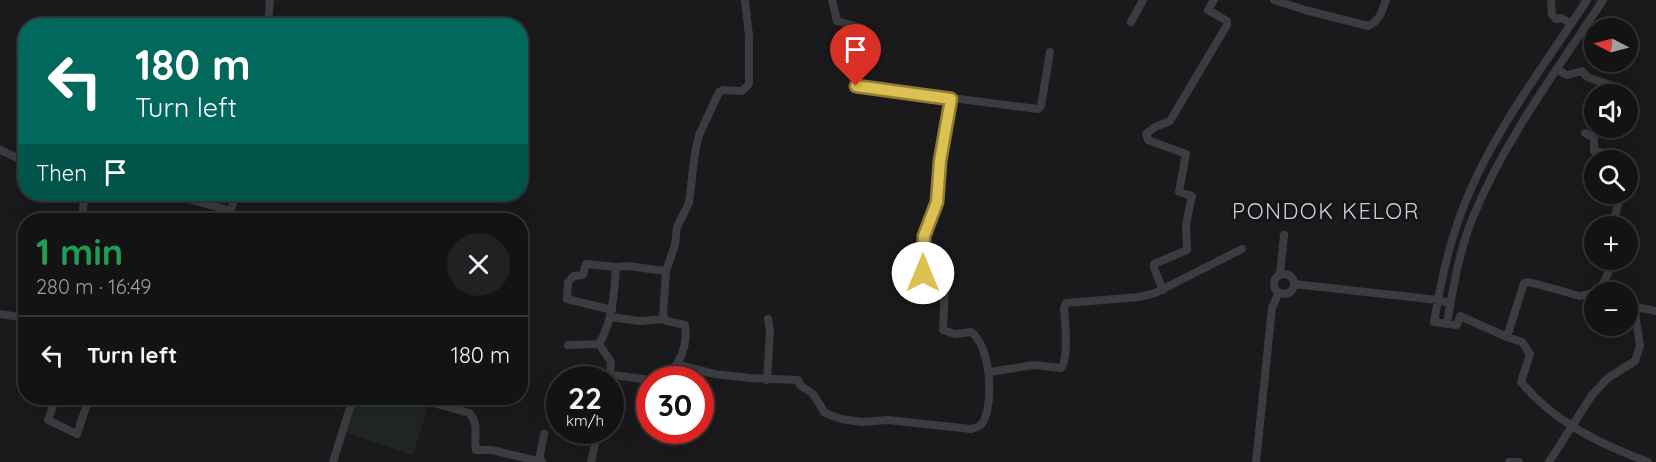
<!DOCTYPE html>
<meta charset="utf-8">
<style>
body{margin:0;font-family:Quicksand,sans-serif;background:#212022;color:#f1f3f6;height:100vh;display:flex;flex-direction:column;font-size:22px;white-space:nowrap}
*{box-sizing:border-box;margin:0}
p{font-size:20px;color:#9d9ea0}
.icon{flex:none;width:33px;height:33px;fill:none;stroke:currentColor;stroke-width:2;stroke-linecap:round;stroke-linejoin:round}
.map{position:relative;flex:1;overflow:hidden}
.details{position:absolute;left:18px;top:213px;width:510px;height:192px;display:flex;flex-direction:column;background:#141314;border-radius:24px;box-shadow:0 6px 24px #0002,0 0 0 2px #333234}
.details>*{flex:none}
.guide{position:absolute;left:18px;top:18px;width:510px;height:183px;border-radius:24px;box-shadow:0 6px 24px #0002,0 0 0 2px #333234;background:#00695c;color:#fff;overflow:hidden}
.needle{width:39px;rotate:276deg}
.fabs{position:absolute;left:1584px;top:18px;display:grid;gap:12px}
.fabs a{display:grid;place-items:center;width:54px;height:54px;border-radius:50%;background:#141314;box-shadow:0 6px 24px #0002,0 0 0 2px #333234;font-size:30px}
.speed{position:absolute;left:546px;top:366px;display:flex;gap:12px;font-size:30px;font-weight:700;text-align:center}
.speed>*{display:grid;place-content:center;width:78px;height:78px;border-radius:50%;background:#141314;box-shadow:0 6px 24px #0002,0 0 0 2px #333234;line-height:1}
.speed small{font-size:15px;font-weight:400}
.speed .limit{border:9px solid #d22;background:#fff;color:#111}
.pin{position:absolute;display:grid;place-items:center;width:51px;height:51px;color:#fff;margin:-62px -26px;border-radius:50% 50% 50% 0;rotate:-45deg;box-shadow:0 0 6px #0007}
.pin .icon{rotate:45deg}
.me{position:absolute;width:66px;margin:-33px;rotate:0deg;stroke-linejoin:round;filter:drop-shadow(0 0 4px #0008)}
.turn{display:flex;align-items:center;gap:21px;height:126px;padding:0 18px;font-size:27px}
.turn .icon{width:78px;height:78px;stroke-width:2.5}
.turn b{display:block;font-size:42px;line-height:51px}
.then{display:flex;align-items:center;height:57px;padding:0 18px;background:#0003;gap:12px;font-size:22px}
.round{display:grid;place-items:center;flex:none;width:63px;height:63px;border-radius:32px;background:#212022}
.headline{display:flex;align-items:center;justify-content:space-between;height:102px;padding:0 18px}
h1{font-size:36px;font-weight:800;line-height:45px;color:#1e9e55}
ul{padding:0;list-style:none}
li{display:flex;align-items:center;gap:18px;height:78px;padding:0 18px;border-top:2px solid #333234}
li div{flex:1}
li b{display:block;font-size:22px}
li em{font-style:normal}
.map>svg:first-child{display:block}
.green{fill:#202622}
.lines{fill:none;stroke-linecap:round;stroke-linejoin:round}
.minor{stroke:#3b3b40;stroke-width:8}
.route-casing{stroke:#8f7d35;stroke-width:15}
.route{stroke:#dcc051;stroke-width:10}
.labels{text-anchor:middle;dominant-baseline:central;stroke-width:6;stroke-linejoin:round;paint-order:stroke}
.quarter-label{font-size:22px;letter-spacing:1.5px;fill:#cecfd6;stroke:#151416}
</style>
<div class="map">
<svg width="1656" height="462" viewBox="0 0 1656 462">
<rect width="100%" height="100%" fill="#1a191b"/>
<path class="green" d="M 354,398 L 397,398 L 428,407 L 413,455 L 344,432 Z"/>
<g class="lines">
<path class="minor" d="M 832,0 L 837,21 L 862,28 L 855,82 L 858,86 L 1038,109 L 1041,106 L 1050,52
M 1274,0 L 1305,10 L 1368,26 C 1380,21 1382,11 1386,0
M 1551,0 L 1552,15 L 1556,19 L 1562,18 L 1571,24
M 1587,0 C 1542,69 1488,138 1460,216 C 1447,251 1440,286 1434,322 L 1457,325 L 1460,316 L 1507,337 L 1522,342 L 1530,354 L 1521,382 C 1554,422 1600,444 1648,462
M 1131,22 L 1143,0
M 268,26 L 270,0
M 1557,70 L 1567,75 L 1582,71 L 1587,77 L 1613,86 L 1612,94
M 1585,133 L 1594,138 L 1594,151 L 1626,157 L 1627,160
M 0,150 L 26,162
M 85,194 L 83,209 L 85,220
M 171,194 L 231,211 L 235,194
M 1612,226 L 1621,194
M1274 284a10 10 0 1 1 20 0a10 10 0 1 1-20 0Z
M 1280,275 L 1284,235
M 1294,284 L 1438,300 L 1450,303
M 1163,290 L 1154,268 L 1154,264 L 1187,250 L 1186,225 L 1192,196 L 1179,192 L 1186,154 L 1148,140 L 1146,134 L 1155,127 L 1170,121 L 1227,25 L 1227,21 L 1208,10 L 1214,0
M 1599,292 L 1609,271 L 1604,260
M 1628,301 L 1638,308
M 612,310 L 567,299 L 568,282 L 574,276 L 583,275 L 586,264 L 616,267
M 0,314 L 26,318
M 610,317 L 640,321 L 665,319
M 1447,324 C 1453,288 1459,251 1473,217 C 1505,139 1557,70 1603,0
M 1507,337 L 1524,283 L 1529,282 L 1580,296 L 1594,293
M 568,345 L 599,344
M 678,365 L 715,374 L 750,378 L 798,380 L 800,385 L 813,394 L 825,413 L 841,419 L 862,422 L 888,420 L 971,429 C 976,428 981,426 983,422 C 994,403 991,346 971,332 L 955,334 L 943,330 L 945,286 L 925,274 L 923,270 L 924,236 L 937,202 L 940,161 L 951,99
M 989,372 L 1034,365 L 1061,368 C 1069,358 1065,322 1064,308 L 1066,303 L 1139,297 L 1155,293 L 1242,249
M 610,375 L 611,362 L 599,344 C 613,320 614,294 616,267 L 627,266 L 666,271
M 609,378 L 610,375 L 613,375 L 650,380
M 659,380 C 679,370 688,347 685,325 L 667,321 L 663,316 L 666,271 L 675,245 L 677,227 L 689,203 L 695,153 L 699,135 L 719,92 L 723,90 L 742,91 L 749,84 L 749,36 L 745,0
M 767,380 L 770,332 L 768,319
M 56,398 L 48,420 L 77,434 L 89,398
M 416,398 L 469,413 C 480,423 473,438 476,450 L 492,450 L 542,462
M 539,460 L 544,434
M 333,462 L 353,398
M 591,462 L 598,430
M 1256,462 L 1272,308 L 1279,292
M 1509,462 L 1519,462
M 1549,462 L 1592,395 L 1608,378 L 1635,361 L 1640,346 L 1635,313 L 1636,310 L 1641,308 L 1656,311"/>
</g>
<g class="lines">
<g class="route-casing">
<path id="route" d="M 856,86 L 951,99 L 940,161 L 937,202 L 924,236 L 923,273"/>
</g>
<use href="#route" class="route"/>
</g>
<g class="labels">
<g class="quarter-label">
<text x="1326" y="211">PONDOK KELOR</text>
</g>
</g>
</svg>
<div class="fabs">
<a><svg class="needle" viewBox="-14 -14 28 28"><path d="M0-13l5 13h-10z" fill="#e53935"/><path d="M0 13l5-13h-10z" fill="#9d9ea0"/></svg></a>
<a><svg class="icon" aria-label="sound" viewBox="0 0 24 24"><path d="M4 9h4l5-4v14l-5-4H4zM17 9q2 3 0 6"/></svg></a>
<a><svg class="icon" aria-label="search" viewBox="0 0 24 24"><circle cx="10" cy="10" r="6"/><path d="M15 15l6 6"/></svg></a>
<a>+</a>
<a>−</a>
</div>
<div class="speed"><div>22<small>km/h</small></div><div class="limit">30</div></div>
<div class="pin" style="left:856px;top:86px;background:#d93025"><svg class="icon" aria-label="arrive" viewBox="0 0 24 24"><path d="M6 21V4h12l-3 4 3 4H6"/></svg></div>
<svg class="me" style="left:923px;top:273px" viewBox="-20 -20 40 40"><circle r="19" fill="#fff"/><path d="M0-13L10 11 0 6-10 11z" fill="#dcc051"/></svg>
<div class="guide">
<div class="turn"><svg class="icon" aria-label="left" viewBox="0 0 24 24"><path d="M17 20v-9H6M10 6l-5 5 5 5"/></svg><div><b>180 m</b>Turn left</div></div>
<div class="then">Then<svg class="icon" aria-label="arrive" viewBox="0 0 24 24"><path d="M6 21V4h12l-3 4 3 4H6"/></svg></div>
</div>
<section class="details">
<div class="headline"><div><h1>1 min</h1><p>280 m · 16:49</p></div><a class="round"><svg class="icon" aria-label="close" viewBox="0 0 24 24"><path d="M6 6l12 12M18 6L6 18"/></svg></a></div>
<ul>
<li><svg class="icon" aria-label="left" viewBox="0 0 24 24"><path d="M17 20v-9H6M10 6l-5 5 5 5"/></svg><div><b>Turn left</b></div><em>180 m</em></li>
</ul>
</section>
</div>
